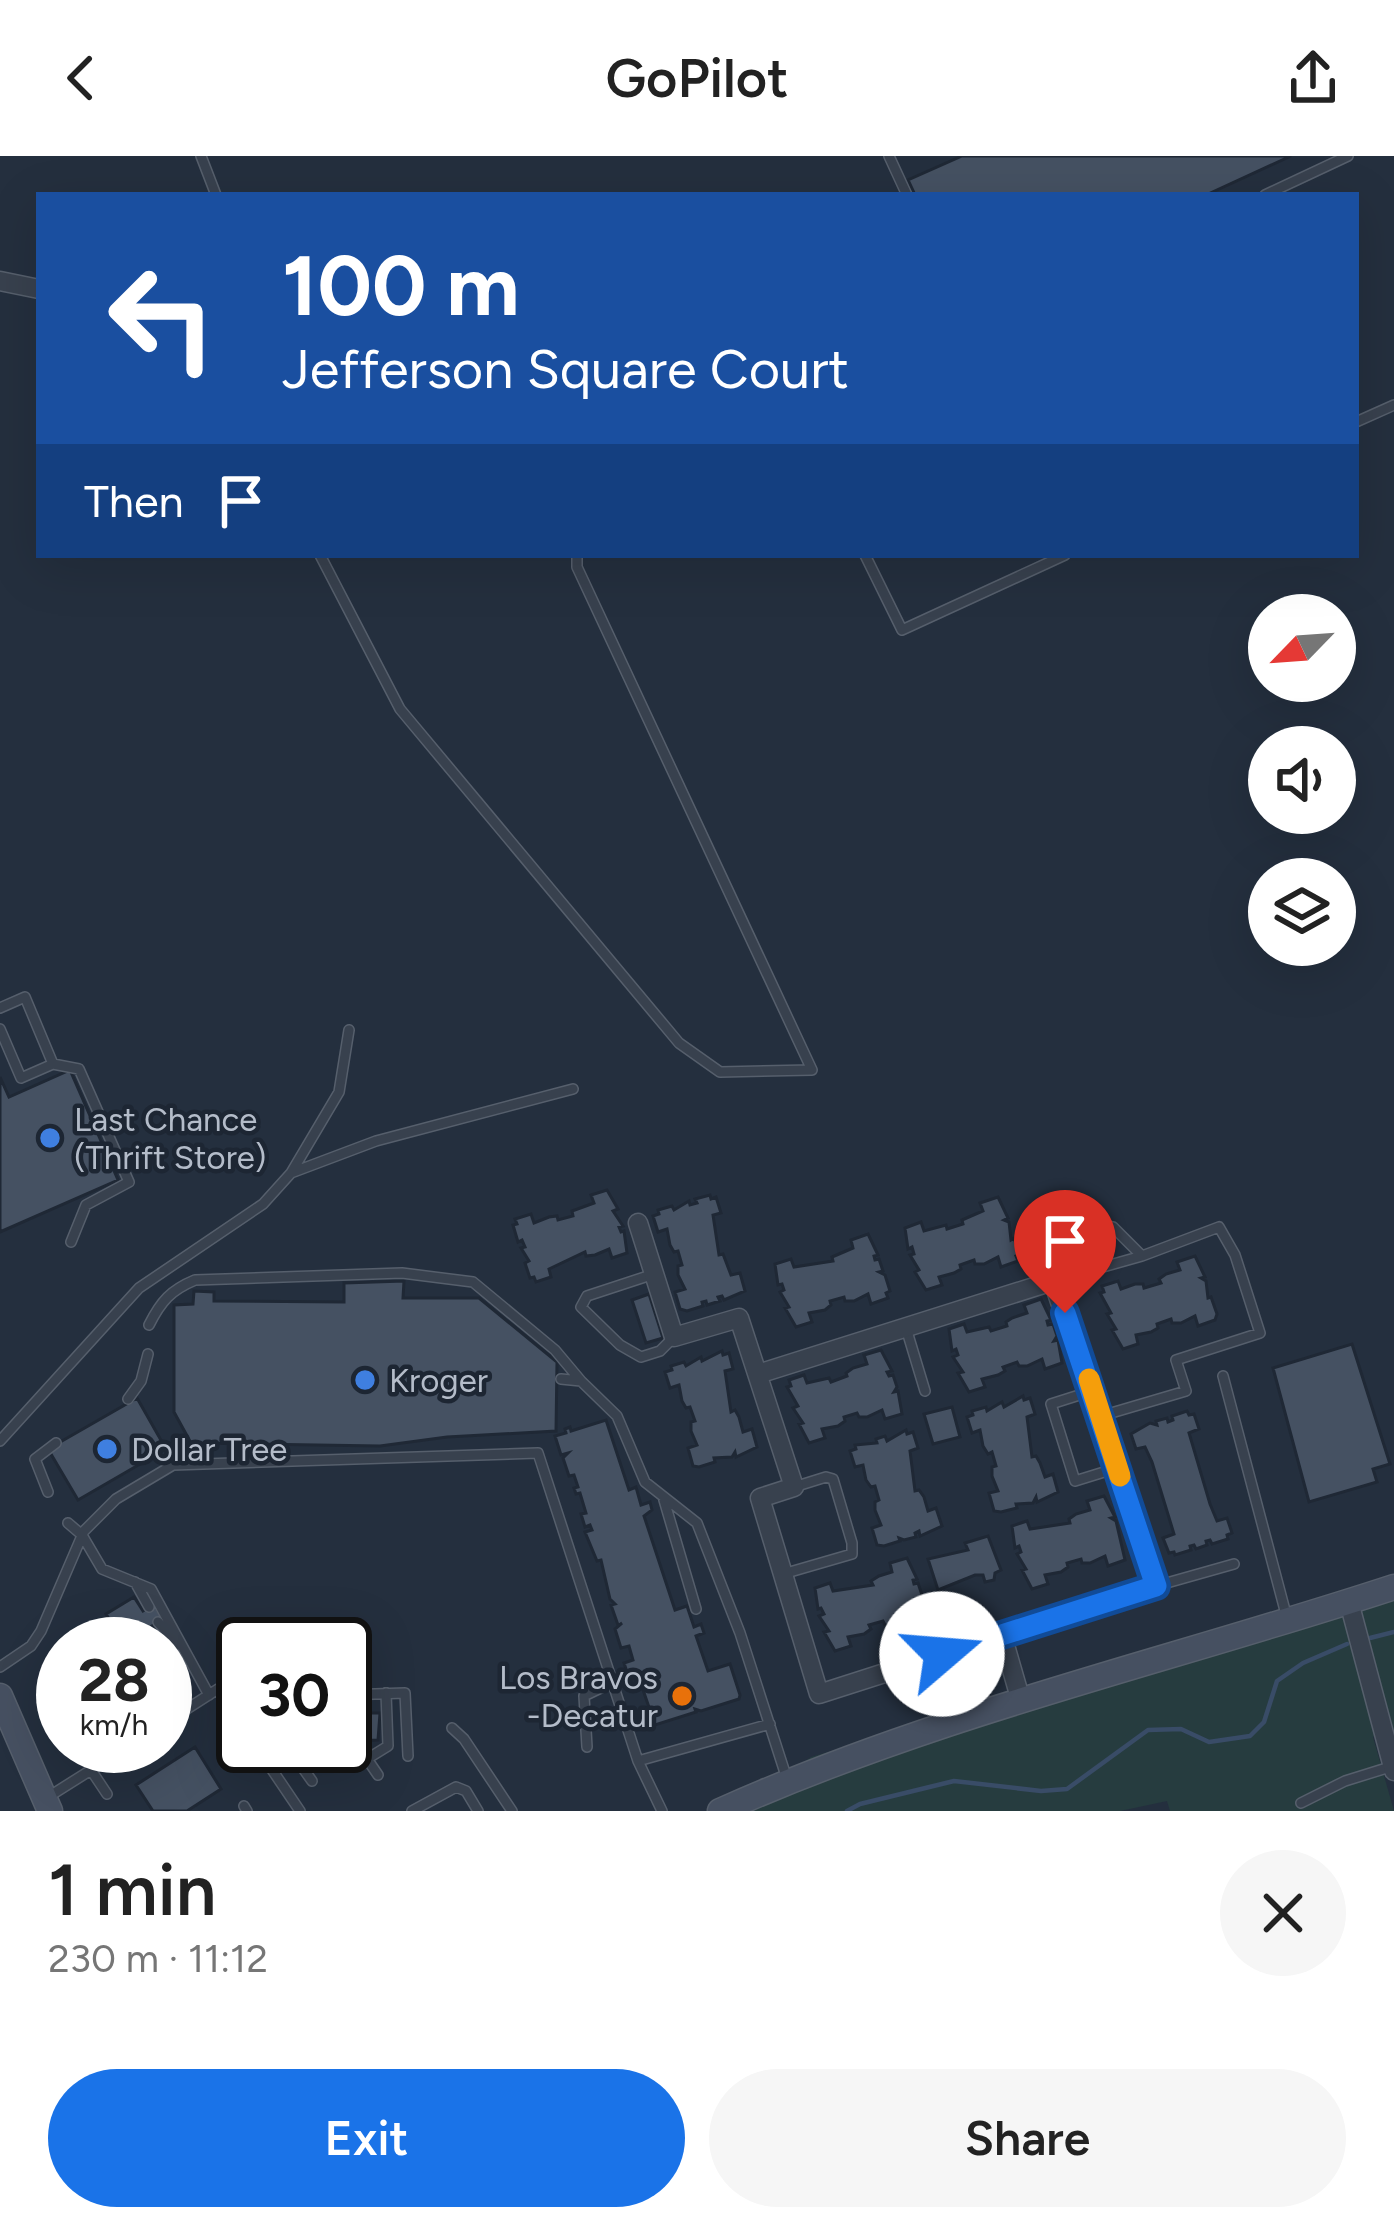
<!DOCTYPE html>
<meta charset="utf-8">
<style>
body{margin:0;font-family:Figtree,sans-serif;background:#f6f6f6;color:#222;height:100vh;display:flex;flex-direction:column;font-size:45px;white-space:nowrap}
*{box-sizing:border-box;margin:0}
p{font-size:39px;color:#767676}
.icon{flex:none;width:66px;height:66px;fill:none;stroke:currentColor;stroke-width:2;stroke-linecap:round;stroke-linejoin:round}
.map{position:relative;height:1655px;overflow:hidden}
.side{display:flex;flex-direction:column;background:#fff;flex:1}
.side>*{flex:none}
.banner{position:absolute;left:36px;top:36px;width:1323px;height:366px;border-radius:0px;box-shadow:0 12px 48px #0002;background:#1a4fa0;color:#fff;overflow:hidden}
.needle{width:78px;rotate:245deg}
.controls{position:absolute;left:1248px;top:438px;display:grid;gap:24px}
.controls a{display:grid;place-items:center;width:108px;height:108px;border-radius:50%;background:#fff;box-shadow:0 12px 48px #0002;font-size:60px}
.speed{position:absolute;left:36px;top:1461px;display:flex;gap:24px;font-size:60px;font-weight:700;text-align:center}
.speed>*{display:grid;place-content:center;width:156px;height:156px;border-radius:50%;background:#fff;box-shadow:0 12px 48px #0002;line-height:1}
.speed small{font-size:30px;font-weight:400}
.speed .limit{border:6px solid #111;border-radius:18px;background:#fff;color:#111}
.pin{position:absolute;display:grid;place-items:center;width:102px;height:102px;color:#fff;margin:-123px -51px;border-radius:50% 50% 50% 0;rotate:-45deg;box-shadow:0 0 12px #0007}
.pin .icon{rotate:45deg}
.me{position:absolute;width:132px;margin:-66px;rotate:72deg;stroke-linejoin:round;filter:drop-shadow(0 0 9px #0008)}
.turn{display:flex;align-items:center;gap:42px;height:252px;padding:0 48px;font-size:54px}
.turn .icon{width:156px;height:156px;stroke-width:2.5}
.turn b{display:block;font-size:84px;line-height:102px}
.then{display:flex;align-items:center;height:114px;padding:0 48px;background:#0003;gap:24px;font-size:45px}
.round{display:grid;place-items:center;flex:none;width:126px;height:126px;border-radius:63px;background:#f6f6f6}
.headline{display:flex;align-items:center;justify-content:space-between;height:204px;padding:0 48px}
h1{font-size:72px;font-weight:600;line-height:90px}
.button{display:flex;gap:24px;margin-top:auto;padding:24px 48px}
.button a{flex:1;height:138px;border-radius:72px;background:#1a73e8;color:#fff;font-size:48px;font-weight:600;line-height:138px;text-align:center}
.button a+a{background:#f6f6f6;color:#222}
header{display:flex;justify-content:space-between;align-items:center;height:156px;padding:0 48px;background:#fff;font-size:54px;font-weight:600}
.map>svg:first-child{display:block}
.green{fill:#263c3f}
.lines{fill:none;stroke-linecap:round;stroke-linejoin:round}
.stream{stroke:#394c67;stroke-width:4.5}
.building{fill:#455162;stroke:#1f2835;stroke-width:3}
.lane-casing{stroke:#565f6c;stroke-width:12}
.street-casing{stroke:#565f6c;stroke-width:21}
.secondary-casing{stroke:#565f6c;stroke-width:27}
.lane{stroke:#38414e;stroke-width:9}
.street{stroke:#38414e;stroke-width:18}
.secondary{stroke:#465061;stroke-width:24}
.route-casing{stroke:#114b97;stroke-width:30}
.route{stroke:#1a73e8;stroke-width:21}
.slow{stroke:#f59e0b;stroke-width:21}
.shop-dot{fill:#3f7fe0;stroke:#1d2633;stroke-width:4.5}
.food-dot{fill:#e8710a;stroke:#1d2633;stroke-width:4.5}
.labels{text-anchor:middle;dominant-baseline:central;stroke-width:9;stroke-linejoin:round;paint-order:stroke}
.poi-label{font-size:33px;fill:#b4bcc9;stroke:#1d2633;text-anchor:start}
</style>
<header><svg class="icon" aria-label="back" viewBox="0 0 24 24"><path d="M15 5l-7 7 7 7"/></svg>GoPilot<svg class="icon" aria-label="share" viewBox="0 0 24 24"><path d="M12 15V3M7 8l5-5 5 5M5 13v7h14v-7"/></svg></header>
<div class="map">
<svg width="1394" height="1655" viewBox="0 0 1394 1655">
<rect width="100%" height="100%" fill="#242f3e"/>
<path class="green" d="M 1394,1426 L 1394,1575 L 1373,1581 L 1394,1655 L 1170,1655 L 1167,1645 L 1120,1655 L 734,1655 L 811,1601 L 1269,1469 Z"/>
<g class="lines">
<path class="stream" d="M 1370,1482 L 1394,1476
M 847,1655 L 860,1648 L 954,1625 L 1041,1635 L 1067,1633 L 1148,1574 L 1181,1573 L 1209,1586 L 1250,1580 L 1264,1566 L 1277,1525 L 1303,1507 L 1347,1488"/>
</g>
<path class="building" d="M 962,0 L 1291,0 L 1206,39 L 915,39 L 908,24 Z
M 70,914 L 118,1024 L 0,1076 L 0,921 L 9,941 Z
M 607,1034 L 618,1053 L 613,1055 L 623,1070 L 619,1071 L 621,1076 L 624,1075 L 627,1097 L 612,1102 L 609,1093 L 595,1099 L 586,1100 L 585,1096 L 549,1113 L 551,1121 L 536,1126 L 534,1121 L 530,1122 L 525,1107 L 529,1105 L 521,1092 L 525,1091 L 522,1084 L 518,1086 L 513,1069 L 517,1068 L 515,1063 L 531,1058 L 534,1067 L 549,1061 L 557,1060 L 558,1064 L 573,1060 L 572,1055 L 594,1047 L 591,1039 Z
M 710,1039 L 711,1043 L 716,1041 L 721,1057 L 713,1059 L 719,1099 L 723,1098 L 731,1119 L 740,1117 L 745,1135 L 724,1144 L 722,1140 L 718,1141 L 720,1145 L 707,1149 L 706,1145 L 702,1146 L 703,1150 L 687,1155 L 680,1153 L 675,1136 L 685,1133 L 678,1119 L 678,1110 L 682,1109 L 678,1095 L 674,1096 L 670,1089 L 667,1073 L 658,1076 L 653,1060 L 659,1058 L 658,1054 L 672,1050 L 674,1054 L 689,1045 L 690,1049 L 697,1047 L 695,1043 Z
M 998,1041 L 1008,1062 L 1004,1064 L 1009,1066 L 1011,1084 L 1014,1082 L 1020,1099 L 1016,1100 L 1018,1105 L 1001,1111 L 998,1101 L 984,1108 L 975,1108 L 974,1104 L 960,1109 L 961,1113 L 954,1117 L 939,1121 L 942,1129 L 926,1134 L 915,1116 L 919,1114 L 910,1099 L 914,1098 L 912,1091 L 908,1093 L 905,1072 L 921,1066 L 924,1075 L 946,1069 L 947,1073 L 963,1068 L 962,1064 L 983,1055 L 980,1047 Z
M 868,1078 L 878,1099 L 874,1100 L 875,1104 L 879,1103 L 883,1115 L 879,1116 L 885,1119 L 890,1135 L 886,1137 L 888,1142 L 871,1148 L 868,1138 L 854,1145 L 845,1145 L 844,1141 L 830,1145 L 831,1149 L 825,1154 L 809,1157 L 812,1166 L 796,1171 L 785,1152 L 789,1151 L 780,1136 L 784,1134 L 782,1128 L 778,1129 L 775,1108 L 791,1103 L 794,1111 L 833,1105 L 832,1101 L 853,1092 L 851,1084 Z
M 1195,1100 L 1205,1121 L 1201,1122 L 1206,1125 L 1208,1142 L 1211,1141 L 1217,1158 L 1215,1164 L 1198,1170 L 1195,1160 L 1181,1167 L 1172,1167 L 1171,1163 L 1157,1168 L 1158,1172 L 1151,1176 L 1136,1179 L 1138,1188 L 1123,1193 L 1112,1174 L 1116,1173 L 1107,1158 L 1111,1157 L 1100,1137 L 1104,1136 L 1102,1130 L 1118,1125 L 1121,1133 L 1135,1128 L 1143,1128 L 1144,1132 L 1161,1127 L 1159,1123 L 1166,1118 L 1180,1114 L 1177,1106 Z
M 404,1125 L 403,1142 L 479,1142 L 557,1206 L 556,1275 L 447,1281 L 380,1290 L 191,1287 L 174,1256 L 174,1149 L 193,1148 L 194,1135 L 214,1136 L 214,1145 L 344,1146 L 344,1127 Z
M 649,1138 L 663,1182 L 646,1187 L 632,1144 Z
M 1041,1143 L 1051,1164 L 1047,1165 L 1048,1169 L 1053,1168 L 1057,1180 L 1054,1185 L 1058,1184 L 1062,1207 L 1045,1213 L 1042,1203 L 1027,1210 L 1019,1210 L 1017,1206 L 1003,1211 L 1005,1215 L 998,1219 L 982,1223 L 985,1231 L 969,1236 L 958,1217 L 963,1216 L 953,1201 L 958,1199 L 956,1193 L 952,1195 L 949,1173 L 964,1168 L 967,1176 L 989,1171 L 991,1175 L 1007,1170 L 1006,1166 L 1012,1162 L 1027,1157 L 1024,1149 Z
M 1352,1188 L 1390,1308 L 1373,1313 L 1377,1326 L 1309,1346 L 1273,1212 Z
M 881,1194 L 892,1215 L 887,1216 L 889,1220 L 893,1219 L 897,1231 L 894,1236 L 898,1235 L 902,1258 L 885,1263 L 882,1254 L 867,1261 L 859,1261 L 857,1257 L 844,1261 L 845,1265 L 838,1270 L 822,1273 L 825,1282 L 809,1287 L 799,1268 L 803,1267 L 793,1252 L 798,1250 L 787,1231 L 791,1230 L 789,1224 L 804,1219 L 807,1227 L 829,1222 L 831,1226 L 847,1220 L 846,1217 L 853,1212 L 867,1208 L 864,1199 Z
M 722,1195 L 723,1199 L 729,1197 L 733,1213 L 725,1215 L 731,1256 L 735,1254 L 739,1261 L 743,1276 L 752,1273 L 757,1291 L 736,1301 L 735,1296 L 732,1301 L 714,1302 L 715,1306 L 699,1311 L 693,1310 L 688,1292 L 697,1289 L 691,1275 L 691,1266 L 695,1265 L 690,1251 L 686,1252 L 682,1245 L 679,1229 L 670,1232 L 665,1216 L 672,1214 L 671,1210 L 684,1206 L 686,1210 L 701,1201 L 702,1205 Z
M 1023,1240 L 1024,1244 L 1030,1242 L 1035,1258 L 1027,1261 L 1032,1301 L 1036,1300 L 1040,1307 L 1045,1321 L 1053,1318 L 1058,1336 L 1037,1346 L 1036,1341 L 1033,1347 L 1016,1348 L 1017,1352 L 1001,1356 L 994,1355 L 989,1337 L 998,1335 L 992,1320 L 992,1311 L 996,1310 L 992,1296 L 988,1298 L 983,1290 L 980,1274 L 972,1277 L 967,1261 L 973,1259 L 972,1255 L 986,1251 L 987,1255 L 1002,1246 L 1004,1251 Z
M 137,1242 L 166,1293 L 78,1344 L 48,1293 Z
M 952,1251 L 960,1281 L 933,1288 L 924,1258 Z
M 1187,1255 L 1189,1259 L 1194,1258 L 1199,1273 L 1189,1277 L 1210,1348 L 1217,1365 L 1227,1362 L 1232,1377 L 1227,1379 L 1228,1383 L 1212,1388 L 1210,1384 L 1206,1385 L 1207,1389 L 1196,1393 L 1194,1389 L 1190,1390 L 1191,1394 L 1175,1399 L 1174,1396 L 1169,1397 L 1163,1382 L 1174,1378 L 1152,1306 L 1145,1291 L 1136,1293 L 1131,1278 L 1150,1267 L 1157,1269 L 1156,1265 L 1167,1262 L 1168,1266 L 1173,1264 L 1172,1260 Z
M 606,1264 L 629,1334 L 636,1331 L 641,1349 L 650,1346 L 652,1354 L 644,1360 L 675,1454 L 687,1450 L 694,1471 L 701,1468 L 704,1477 L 696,1480 L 708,1515 L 730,1508 L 740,1539 L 739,1543 L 701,1555 L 695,1553 L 696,1556 L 655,1569 L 639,1522 L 630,1525 L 624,1507 L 633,1504 L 629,1490 L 621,1492 L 615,1473 L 622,1467 L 618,1469 L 611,1449 L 615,1448 L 610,1443 L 601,1404 L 597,1405 L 585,1376 L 592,1374 L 590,1369 L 585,1371 L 581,1358 L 586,1357 L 580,1337 L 576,1338 L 574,1332 L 578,1331 L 574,1319 L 569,1320 L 563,1302 L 568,1297 L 561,1299 L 555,1280 L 566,1277 L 565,1273 L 570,1271 L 571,1275 Z
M 906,1274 L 907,1278 L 913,1276 L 918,1292 L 910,1295 L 915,1335 L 919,1334 L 924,1341 L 928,1355 L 936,1352 L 942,1370 L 920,1380 L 919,1375 L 915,1377 L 916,1381 L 904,1384 L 899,1382 L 900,1385 L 884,1390 L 877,1389 L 872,1372 L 881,1369 L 875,1354 L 875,1346 L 879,1344 L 875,1330 L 871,1331 L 866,1324 L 863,1309 L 855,1311 L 850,1295 L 856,1293 L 855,1289 L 877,1287 L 876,1283 L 885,1280 L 887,1285 Z
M 1104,1340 L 1115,1361 L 1111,1362 L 1116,1365 L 1125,1404 L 1108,1410 L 1105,1400 L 1090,1407 L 1082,1407 L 1081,1403 L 1067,1407 L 1068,1411 L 1061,1416 L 1045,1419 L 1048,1428 L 1032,1433 L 1022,1414 L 1026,1413 L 1017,1398 L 1021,1396 L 1019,1390 L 1015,1392 L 1012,1370 L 1027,1365 L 1030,1373 L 1070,1367 L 1069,1363 L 1076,1358 L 1090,1354 L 1087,1345 Z
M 988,1380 L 1001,1414 L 995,1417 L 994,1424 L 985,1426 L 983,1419 L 975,1419 L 938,1434 L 928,1403 L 968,1394 L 965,1387 Z
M 907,1402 L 917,1423 L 913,1424 L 914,1428 L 918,1427 L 922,1439 L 920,1444 L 924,1443 L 929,1459 L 926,1461 L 928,1466 L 910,1471 L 907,1462 L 893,1469 L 885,1469 L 883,1465 L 869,1469 L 871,1473 L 864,1478 L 848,1481 L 851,1490 L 835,1495 L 824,1476 L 829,1475 L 819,1460 L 824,1458 L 821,1452 L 818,1453 L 815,1432 L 830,1427 L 833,1435 L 873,1429 L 871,1425 L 879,1420 L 892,1416 L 890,1407 Z
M 134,1441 L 143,1455 L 154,1448 L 163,1463 L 152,1470 L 161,1484 L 155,1488 L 125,1488 L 106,1458 Z
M 345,1557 L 380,1557 L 378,1584 L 345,1585 Z
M 195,1591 L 221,1633 L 187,1655 L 153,1655 L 136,1629 Z"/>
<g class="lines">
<g class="lane-casing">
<path id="lane" d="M 201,0 L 216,39
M 889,0 L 907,39
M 1265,39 L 1348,0
M 1356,266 L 1394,249
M 320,399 L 400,553 L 679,887 L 720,916 L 812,914 L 577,411 L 577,399
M 865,399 L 902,474 L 1065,399
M 0,852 L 25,841 L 53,908
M 0,873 L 21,922 L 53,908 L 79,913 L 129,1026 L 86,1049 L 71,1086
M 291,1017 L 376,985 L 573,933
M 654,1118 L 587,1140 L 581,1151 L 620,1189 L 641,1201 L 660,1195 L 674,1181
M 149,1169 C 161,1145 171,1134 195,1124 L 402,1117 L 473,1126 L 555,1194 L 581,1225
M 906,1172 L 925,1235
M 1223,1220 L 1287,1462
M 561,1223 L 581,1225 L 617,1260 L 645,1326 L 697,1367 L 740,1477 L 787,1623
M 1092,1235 L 1051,1248 L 1075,1325 L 1117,1312
M 128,1243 L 141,1225 L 148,1198
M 1101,1260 L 1186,1235 L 1176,1204 L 1260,1177 L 1235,1099 L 1219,1071 L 1142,1100 L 1053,1125 L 1039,1063 L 1113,1071 L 1142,1100
M 0,1285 L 139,1132 L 263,1048 L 291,1017 L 339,936 L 349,874
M 48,1336 L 35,1303 L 56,1287
M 664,1344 L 696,1453
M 68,1367 L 82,1379 L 102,1413 L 151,1433 L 209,1539
M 783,1418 L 852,1398 L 852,1387 L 833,1323 L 826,1321 L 794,1331
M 135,1426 L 149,1451
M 1156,1430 L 1234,1408
M 955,1459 L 965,1491
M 158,1466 L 178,1489
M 0,1511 L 31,1490 L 41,1475 L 84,1375 L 116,1343 L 173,1309 L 538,1297 L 638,1605 L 662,1655
M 345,1539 L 405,1537 L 408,1600
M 165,1567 L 218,1533 L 243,1570
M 452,1572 L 464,1583 L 512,1655
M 256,1590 L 300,1655
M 587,1591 L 584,1540 L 613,1526
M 283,1600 L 295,1601 L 312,1625
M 367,1603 L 388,1590 L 386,1537
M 638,1605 L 770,1568
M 336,1610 L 363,1597 L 378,1619
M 91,1614 L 107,1638
M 45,1643 L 129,1590
M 1301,1647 L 1345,1625 L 1393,1610
M 244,1650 L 247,1655
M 412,1655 L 456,1631 L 466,1635 L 478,1655"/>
</g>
<g class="street-casing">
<path id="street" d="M 0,125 L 39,133
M 638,1067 L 674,1181 L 739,1162 L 794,1331 L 760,1342 L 819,1538 L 1156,1430 L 1053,1125 L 758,1218
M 1349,1446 L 1394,1615
M 1002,1479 L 1021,1545"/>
</g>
<g class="secondary-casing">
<path id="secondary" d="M 0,1540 L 50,1655
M 720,1655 C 936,1558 1169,1505 1394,1431"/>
</g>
<use href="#lane" class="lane"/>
<use href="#street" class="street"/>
<use href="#secondary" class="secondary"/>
</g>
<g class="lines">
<g class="route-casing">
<path id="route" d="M 942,1498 L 1156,1430 L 1065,1157"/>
</g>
<use href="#route" class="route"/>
<path class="slow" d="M 1089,1223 L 1120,1320"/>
</g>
<g class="shop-dot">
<circle cx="50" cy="982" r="12"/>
<circle cx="365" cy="1224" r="12"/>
<circle cx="107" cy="1293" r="12"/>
</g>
<circle class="food-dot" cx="682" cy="1540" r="12"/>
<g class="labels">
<g class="poi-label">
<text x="74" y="963">Last Chance<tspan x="74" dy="38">(Thrift Store)</tspan></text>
<text x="389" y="1224">Kroger</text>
<text x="131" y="1293">Dollar Tree</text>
<text x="658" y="1521" text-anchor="end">Los Bravos<tspan x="658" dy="38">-Decatur</tspan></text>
</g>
</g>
</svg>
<div class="controls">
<a><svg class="needle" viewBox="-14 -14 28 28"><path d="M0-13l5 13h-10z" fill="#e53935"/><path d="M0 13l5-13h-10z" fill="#767676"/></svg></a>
<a><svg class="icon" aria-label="sound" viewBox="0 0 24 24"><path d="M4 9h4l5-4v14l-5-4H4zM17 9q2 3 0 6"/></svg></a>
<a><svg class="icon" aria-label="layers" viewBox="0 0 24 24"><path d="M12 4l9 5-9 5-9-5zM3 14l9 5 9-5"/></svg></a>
</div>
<div class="speed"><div>28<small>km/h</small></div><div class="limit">30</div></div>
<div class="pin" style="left:1065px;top:1157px;background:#d93025"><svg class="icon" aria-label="arrive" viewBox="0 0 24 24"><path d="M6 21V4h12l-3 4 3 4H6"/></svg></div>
<svg class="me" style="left:942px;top:1498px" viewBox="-20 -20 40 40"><circle r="19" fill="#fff"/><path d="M0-13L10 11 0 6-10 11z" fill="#1a73e8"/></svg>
<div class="banner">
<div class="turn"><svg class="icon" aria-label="left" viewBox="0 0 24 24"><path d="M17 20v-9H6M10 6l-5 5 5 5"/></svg><div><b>100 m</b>Jefferson Square Court</div></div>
<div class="then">Then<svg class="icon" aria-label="arrive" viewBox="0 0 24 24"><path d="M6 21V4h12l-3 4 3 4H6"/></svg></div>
</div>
</div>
<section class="side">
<div class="headline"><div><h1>1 min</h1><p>230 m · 11:12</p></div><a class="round"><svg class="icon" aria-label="close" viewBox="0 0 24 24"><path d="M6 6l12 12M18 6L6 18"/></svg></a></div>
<div class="button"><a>Exit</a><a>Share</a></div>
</section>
